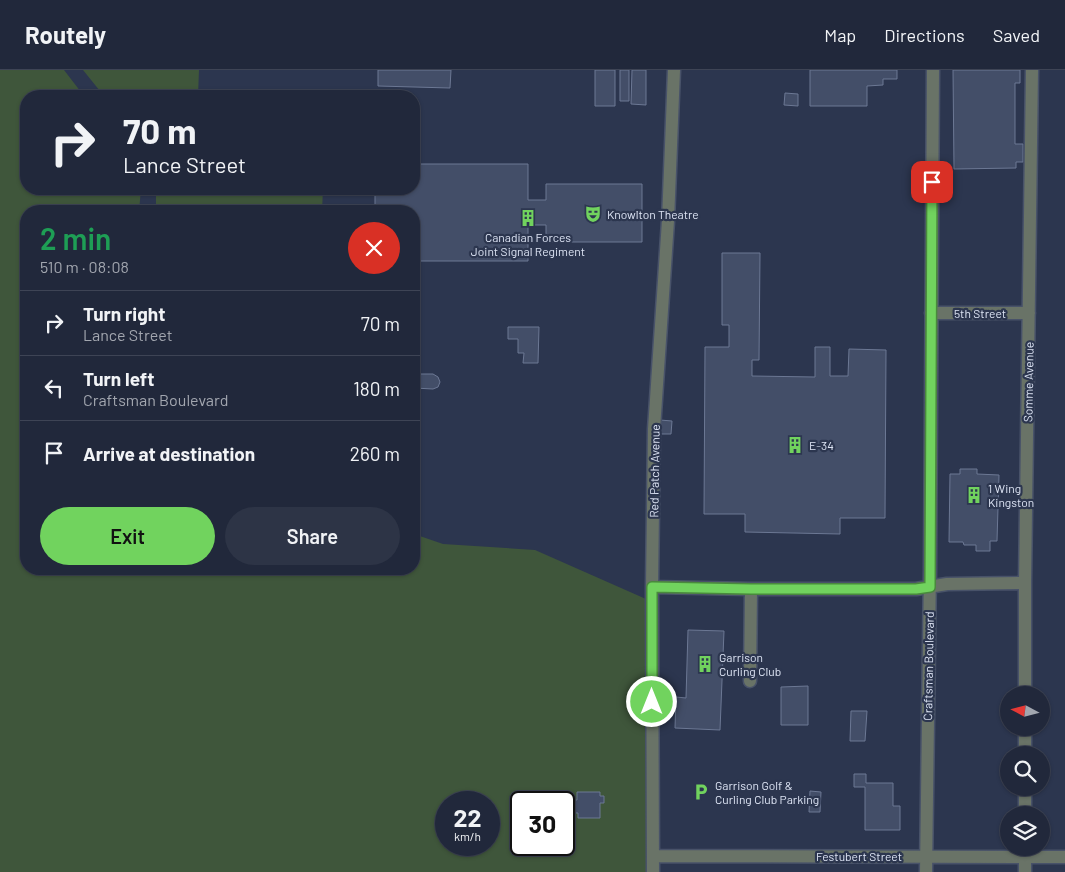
<!DOCTYPE html>
<meta charset="utf-8">
<style>
body{margin:0;font-family:Barlow,sans-serif;background:#2d3446;color:#f1f3f6;height:100vh;display:flex;flex-direction:column;font-size:19px;white-space:nowrap}
*{box-sizing:border-box;margin:0}
p{font-size:16px;color:#a2a6af}
.icon{flex:none;width:28px;height:28px;fill:none;stroke:currentColor;stroke-width:2;stroke-linecap:round;stroke-linejoin:round}
.map{position:relative;flex:1;overflow:hidden}
.side{position:absolute;left:20px;top:135px;width:400px;height:370px;display:flex;flex-direction:column;background:#21283b;border-radius:20px;box-shadow:0 1px 4px #0004,0 0 0 1px #3e4455}
.side>*{flex:none}
.hud{position:absolute;left:20px;top:20px;width:400px;height:105px;border-radius:20px;box-shadow:0 1px 4px #0004,0 0 0 1px #3e4455;background:#21283b;color:#f1f3f6;overflow:hidden}
.needle{width:32px;rotate:277deg}
.controls{position:absolute;left:1000px;top:616px;display:grid;gap:10px}
.controls a{display:grid;place-items:center;width:50px;height:50px;border-radius:50%;background:#21283b;box-shadow:0 1px 4px #0004,0 0 0 1px #3e4455;font-size:25px}
.speed{position:absolute;left:435px;top:721px;display:flex;gap:10px;font-size:25px;font-weight:700;text-align:center}
.speed>*{display:grid;place-content:center;width:65px;height:65px;border-radius:50%;background:#21283b;box-shadow:0 1px 4px #0004,0 0 0 1px #3e4455;line-height:1}
.speed small{font-size:12px;font-weight:400}
.speed .limit{border:2px solid #111;border-radius:8px;background:#fff;color:#111}
.pin{position:absolute;display:grid;place-items:center;width:42px;height:42px;color:#fff;margin:-21px;border-radius:10px;box-shadow:0 2px 8px #0006}
.me{position:absolute;width:55px;margin:-28px;rotate:0deg;stroke-linejoin:round;filter:drop-shadow(0 0 4px #0008)}
.turn{display:flex;align-items:center;gap:18px;height:105px;padding:0 20px;font-size:22px}
.turn .icon{width:65px;height:65px;stroke-width:2.5}
.turn b{display:block;font-size:35px;line-height:42px}
.round{display:grid;place-items:center;flex:none;width:52px;height:52px;border-radius:26px;background:#2d3446}
.headline{display:flex;align-items:center;justify-content:space-between;height:85px;padding:0 20px}
h1{font-size:30px;font-weight:600;line-height:38px;color:#1e9e55}
.cta{display:flex;gap:10px;margin-top:auto;padding:10px 20px}
.cta a{flex:1;height:58px;border-radius:30px;background:#71d35e;color:#111;font-size:20px;font-weight:600;line-height:58px;text-align:center}
.cta a+a{background:#2d3446;color:#f1f3f6}
ul{padding:0;list-style:none}
li{display:flex;align-items:center;gap:15px;height:65px;padding:0 20px;border-top:1px solid #3e4455}
li div{flex:1}
li b{display:block;font-size:19px}
li em{font-style:normal}
header{display:flex;align-items:center;gap:30px;box-sizing:border-box;height:70px;padding:0 25px;background:#21283b;border-bottom:1px solid #3e4455}
header strong{font-size:24px}
nav{display:flex;gap:28px;margin-inline-start:auto;font-size:18px}
.map>svg:first-child{display:block}
.green{fill:#3f563b;fill-rule:evenodd}
.building{fill:#434e68;stroke:#6c7894}
.lines{fill:none;stroke-linecap:round;stroke-linejoin:round}
.minor-casing{stroke:#485269;stroke-width:15}
.minor{stroke:#697367;stroke-width:12}
.route-casing{stroke:#49893d;stroke-width:12}
.route{stroke:#71d35e;stroke-width:9}
.labels{text-anchor:middle;dominant-baseline:central;stroke-width:4.5;stroke-linejoin:round;paint-order:stroke}
.poi-label{font-size:12px;fill:#dde4f4;stroke:#2c364f;text-anchor:start}
.street-label{font-size:12px;fill:#dde4f4;stroke:#2c364f}
</style>
<header>
<strong>Routely</strong>
<nav><a>Map</a><a>Directions</a><a>Saved</a></nav>
</header>
<div class="map">
<svg width="1065" height="802" viewBox="0 0 1065 802">
<rect width="100%" height="100%" fill="#2c364f"/>
<path class="green" d="M 0,0 L 64,0 L 84,26 L 26,26 L 26,119 L 141,119 L 139,141 L 26,141 L 26,499 L 414,499 L 414,464 L 443,474 L 535,480 L 655,533 L 649,802 L 0,802 ZM 446,732 L 489,732 L 489,775 L 446,775 ZM 521,732 L 564,732 L 564,775 L 521,775 Z
M 83,0 L 199,0 L 198,26 L 104,26 Z
M 156,119 L 323,119 L 322,141 L 156,141 Z"/>
<path class="building" d="M 378,0 L 451,0 L 450,18 L 378,16 Z
M 595,0 L 615,0 L 615,36 L 595,36 Z
M 620,0 L 629,0 L 629,31 L 620,31 Z
M 632,0 L 646,0 L 646,35 L 631,34 Z
M 810,0 L 897,0 L 897,9 L 883,9 L 883,15 L 867,16 L 867,36 L 810,36 Z
M 953,0 L 1020,0 L 1020,13 L 1015,13 L 1015,74 L 1023,74 L 1023,92 L 1016,92 L 1016,98 L 954,99 Z
M 785,23 L 798,24 L 798,36 L 784,35 Z
M 414,94 L 528,94 L 528,130 L 546,130 L 546,114 L 642,114 L 642,172 L 546,172 L 546,155 L 528,155 L 528,191 L 414,191 L 414,141 L 375,141 L 375,119 L 414,119 Z
M 722,183 L 760,183 L 759,290 L 752,290 L 752,306 L 815,307 L 815,277 L 830,277 L 830,306 L 848,306 L 849,279 L 886,280 L 885,448 L 840,448 L 840,464 L 745,462 L 745,444 L 704,444 L 705,277 L 729,277 L 729,255 L 722,255 Z
M 508,257 L 539,257 L 538,293 L 523,293 L 524,283 L 518,283 L 518,269 L 508,269 Z
M 414,304 L 433,304 L 438,307 L 440,312 L 438,317 L 433,319 L 414,318 Z
M 660,350 L 672,351 L 671,364 L 659,364 Z
M 960,399 L 977,399 L 977,404 L 999,405 L 997,471 L 990,471 L 990,481 L 976,481 L 976,475 L 964,475 L 963,472 L 949,472 L 950,404 L 960,404 Z
M 688,560 L 724,561 L 720,660 L 675,658 L 676,627 L 686,628 Z
M 808,616 L 808,655 L 781,655 L 781,617 Z
M 851,641 L 867,641 L 865,671 L 850,671 Z
M 854,704 L 866,704 L 866,713 L 893,713 L 893,736 L 900,736 L 900,760 L 865,760 L 865,717 L 854,717 Z
M 810,721 L 821,722 L 820,742 L 809,742 Z
M 577,722 L 600,722 L 600,726 L 604,726 L 604,733 L 600,733 L 600,748 L 578,748 L 578,743 L 565,743 L 565,730 L 577,730 Z"/>
<g class="lines">
<g class="minor-casing">
<path id="minor" d="M 931,243 L 1029,243
M 652,517 L 751,519 L 916,519 L 947,514 L 1025,513
M 750,611 L 751,519
M 1025,625 L 1025,513 L 1032,0
M 1025,685 L 1025,658
M 1025,718 L 1025,745
M 653,786 L 1065,787
M 653,802 L 652,517 L 654,359 L 668,151 L 674,0
M 926,802 L 930,499 L 933,0
M 1025,802 L 1025,780"/>
</g>
<use href="#minor" class="minor"/>
</g>
<g class="lines">
<g class="route-casing">
<path id="route" d="M 652,632 L 652,517 L 751,519 L 916,519 L 930,517 L 932,112"/>
</g>
<use href="#route" class="route"/>
</g>
<defs>
<g id="theatre-bare" transform="scale(1.35)"><path d="M-5-5.5Q0-4 5-5.5V0Q5 5 0 6Q-5 5-5 0ZM-3.3-2.5H-1v1.5H-3.3ZM1-2.5H3.3v1.5H1ZM-2.8 1Q0 5.5 2.8 1Z" fill="#71d35e" stroke="#2c364f" stroke-width="2.5" paint-order="stroke"/></g>
<g id="building-bare" transform="scale(1.35)"><path d="M-4-6H4V6H1V3H-1V6H-4ZM-2.5-4.3h1.7v1.8h-1.7ZM.8-4.3h1.7v1.8H.8ZM-2.5-1h1.7V.8h-1.7ZM.8-1h1.7V.8H.8Z" fill="#71d35e" stroke="#2c364f" stroke-width="2.5" paint-order="stroke"/></g>
<g id="parking-bare" transform="scale(1.35)"><path d="M-3.5-5.5H1a3.5 3.5 0 0 1 0 7H-1V5.5H-3.5ZM-1-3.4V-.6H.8a1.4 1.4 0 0 0 0-2.8Z" fill="#71d35e" stroke="#2c364f" stroke-width="2.5" paint-order="stroke"/></g>
</defs>
<g fill-rule="evenodd">
<use href="#theatre-bare" x="593" y="144"/>
<use href="#building-bare" x="528" y="148"/>
<use href="#building-bare" x="795" y="375"/>
<use href="#building-bare" x="974" y="425"/>
<use href="#building-bare" x="705" y="594"/>
<use href="#parking-bare" x="701" y="722"/>
</g>
<g class="labels">
<g class="poi-label">
<text x="607" y="144">Knowlton Theatre</text>
<text x="528" y="167" text-anchor="middle">Canadian Forces<tspan x="528" dy="14">Joint Signal Regiment</tspan></text>
<text x="809" y="375">E-34</text>
<text x="988" y="418">1 Wing<tspan x="988" dy="14">Kingston</tspan></text>
<text x="719" y="587">Garrison<tspan x="719" dy="14">Curling Club</tspan></text>
<text x="715" y="715">Garrison Golf &amp;<tspan x="715" dy="14">Curling Club Parking</tspan></text>
</g>
<g class="street-label">
<text x="980" y="243">5th Street</text>
<text transform="translate(1028 312) rotate(-89)">Somme Avenue</text>
<text transform="translate(654 401) rotate(-89)">Red Patch Avenue</text>
<text transform="translate(928 596) rotate(-89)">Craftsman Boulevard</text>
<text x="859" y="786">Festubert Street</text>
</g>
</g>
</svg>
<div class="controls">
<a><svg class="needle" viewBox="-14 -14 28 28"><path d="M0-13l5 13h-10z" fill="#e53935"/><path d="M0 13l5-13h-10z" fill="#a2a6af"/></svg></a>
<a><svg class="icon" aria-label="search" viewBox="0 0 24 24"><circle cx="10" cy="10" r="6"/><path d="M15 15l6 6"/></svg></a>
<a><svg class="icon" aria-label="layers" viewBox="0 0 24 24"><path d="M12 4l9 5-9 5-9-5zM3 14l9 5 9-5"/></svg></a>
</div>
<div class="speed"><div>22<small>km/h</small></div><div class="limit">30</div></div>
<div class="pin" style="left:932px;top:112px;background:#d93025"><svg class="icon" aria-label="arrive" viewBox="0 0 24 24"><path d="M6 21V4h12l-3 4 3 4H6"/></svg></div>
<svg class="me" style="left:652px;top:632px" viewBox="-20 -20 40 40"><circle r="17" fill="#71d35e" stroke="#fff" stroke-width="3"/><path d="M0-11L8 9 0 5-8 9z" fill="#fff"/></svg>
<div class="hud">
<div class="turn"><svg class="icon" aria-label="right" viewBox="0 0 24 24"><path d="M7 20v-9h11M14 6l5 5-5 5"/></svg><div><b>70 m</b>Lance Street</div></div>
</div>
<section class="side">
<div class="headline"><div><h1>2 min</h1><p>510 m · 08:08</p></div><a class="round" style="background:#d93025;color:#fff"><svg class="icon" aria-label="close" viewBox="0 0 24 24"><path d="M6 6l12 12M18 6L6 18"/></svg></a></div>
<ul>
<li><svg class="icon" aria-label="right" viewBox="0 0 24 24"><path d="M7 20v-9h11M14 6l5 5-5 5"/></svg><div><b>Turn right</b><p>Lance Street</p></div><em>70 m</em></li>
<li><svg class="icon" aria-label="left" viewBox="0 0 24 24"><path d="M17 20v-9H6M10 6l-5 5 5 5"/></svg><div><b>Turn left</b><p>Craftsman Boulevard</p></div><em>180 m</em></li>
<li><svg class="icon" aria-label="arrive" viewBox="0 0 24 24"><path d="M6 21V4h12l-3 4 3 4H6"/></svg><div><b>Arrive at destination</b></div><em>260 m</em></li>
</ul>
<div class="cta"><a>Exit</a><a>Share</a></div>
</section>
</div>
